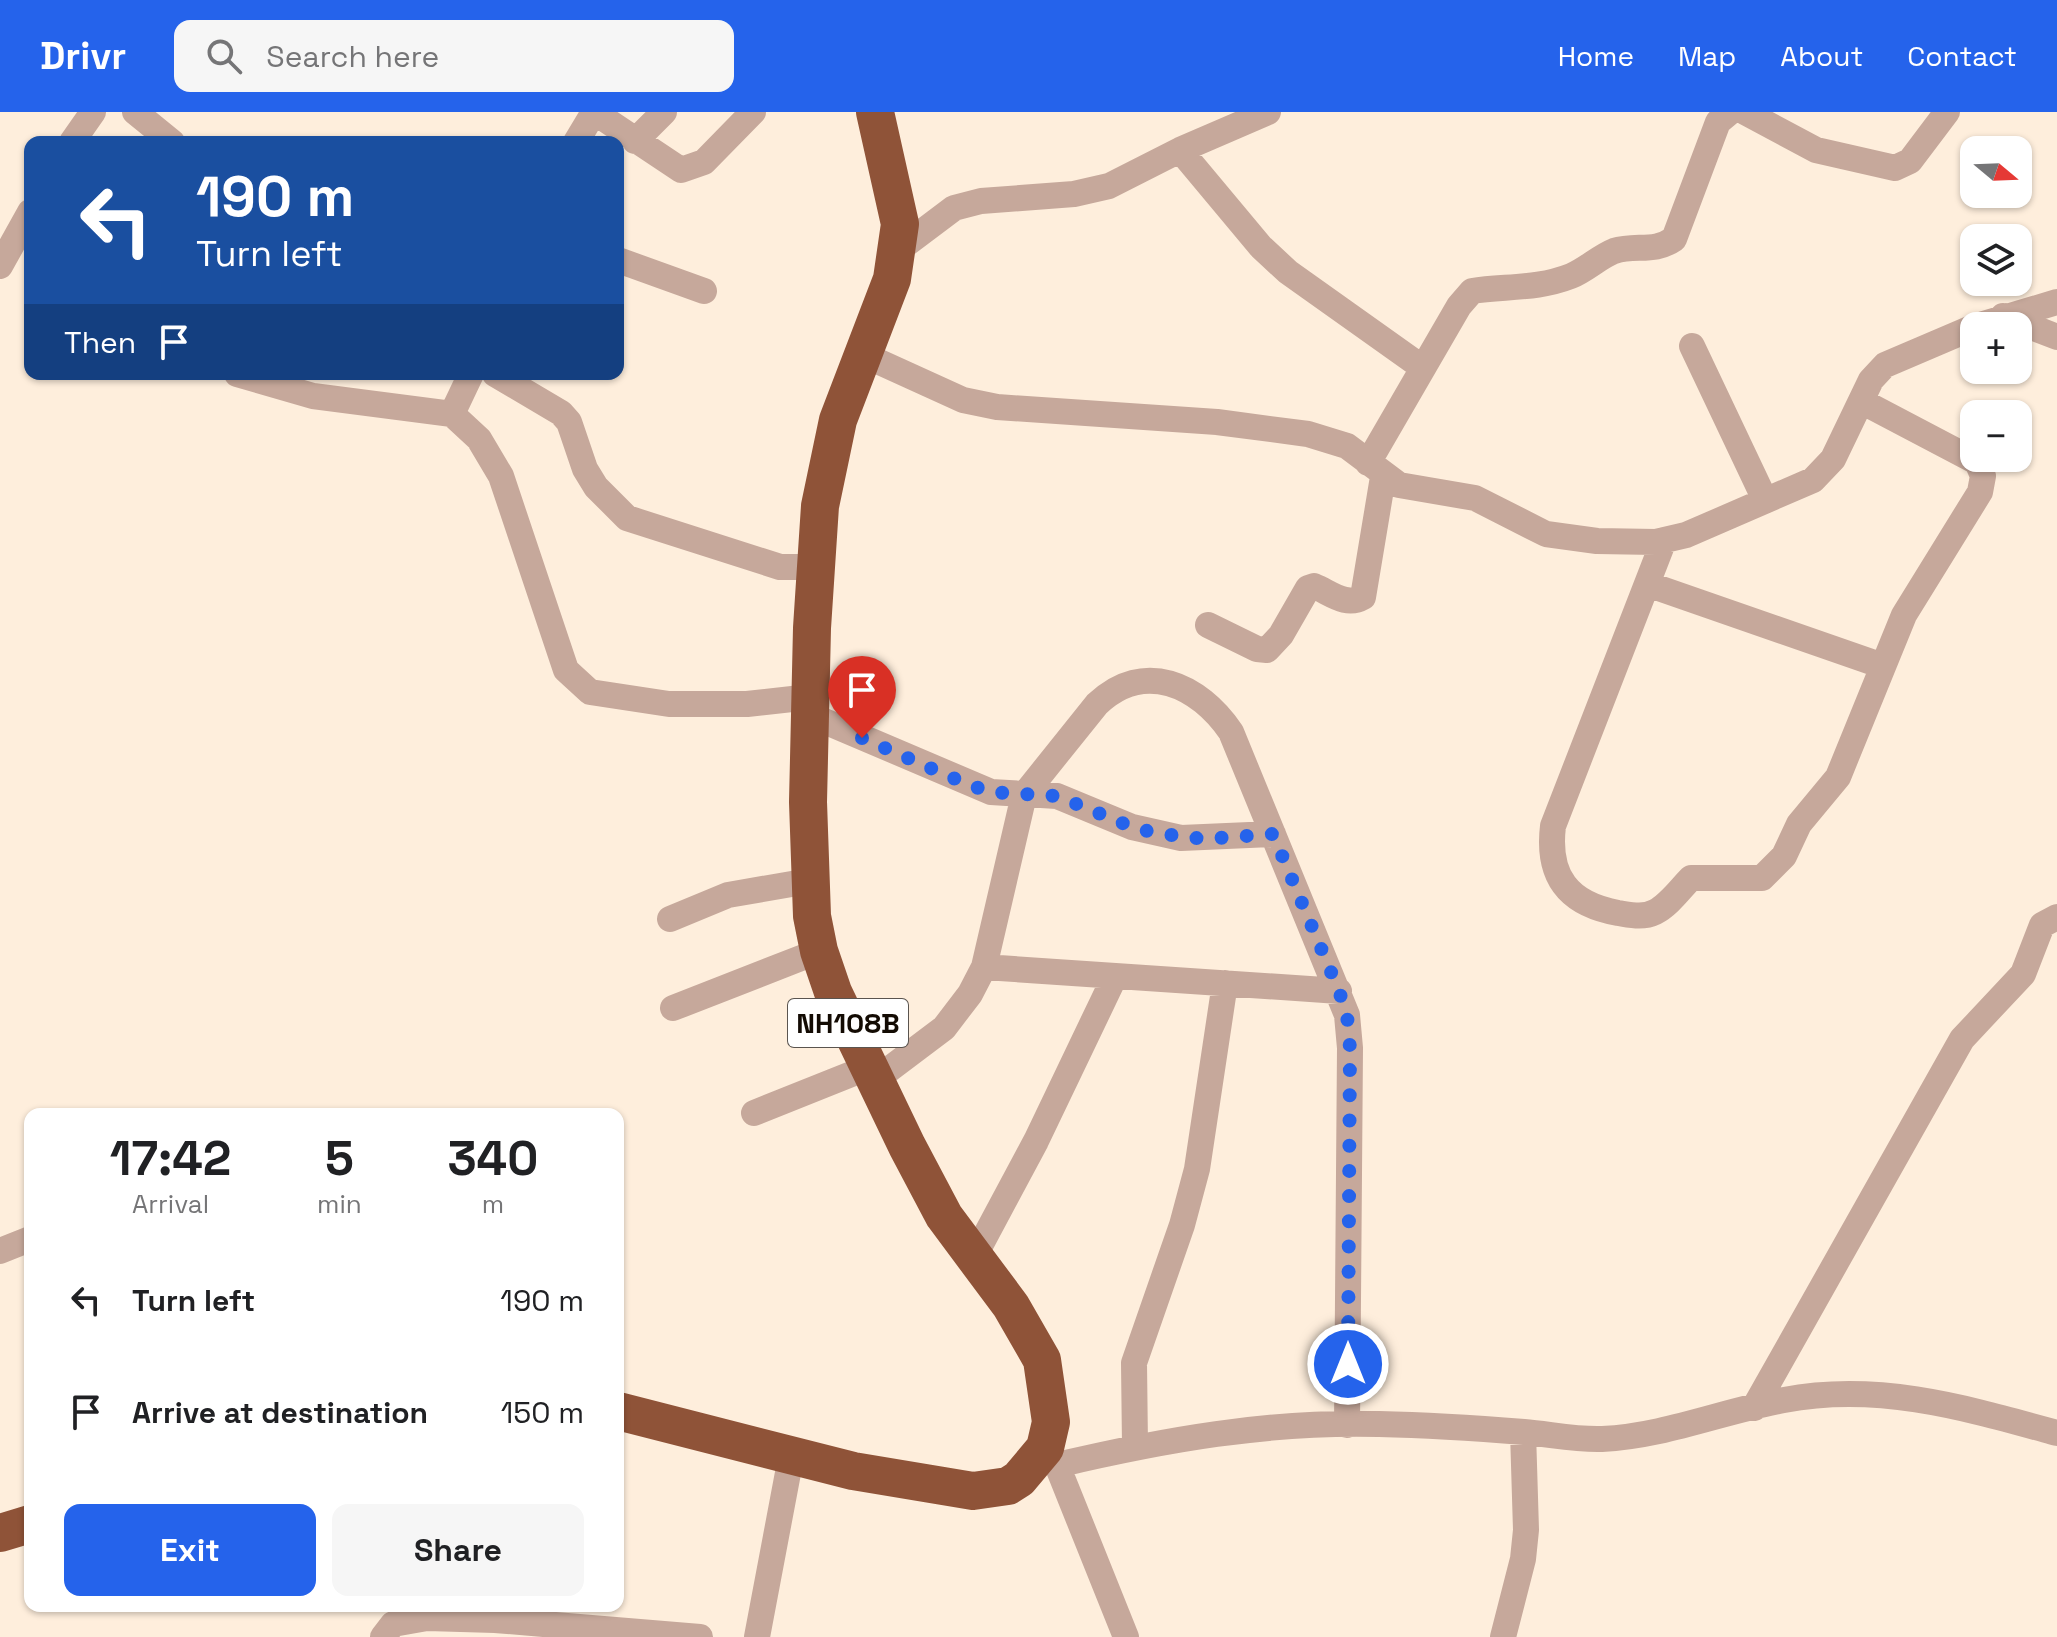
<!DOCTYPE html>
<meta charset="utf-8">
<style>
body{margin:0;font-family:"Space Grotesk",sans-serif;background:#f6f6f6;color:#202124;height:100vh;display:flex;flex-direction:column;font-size:30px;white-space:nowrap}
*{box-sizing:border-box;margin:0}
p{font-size:26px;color:#757577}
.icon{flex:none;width:44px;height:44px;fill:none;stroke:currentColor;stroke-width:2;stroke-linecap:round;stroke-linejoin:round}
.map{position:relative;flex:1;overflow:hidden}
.panel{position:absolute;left:24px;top:996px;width:600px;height:504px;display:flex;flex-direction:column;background:#fff;border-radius:16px;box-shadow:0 2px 6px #0004}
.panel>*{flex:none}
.banner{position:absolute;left:24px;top:24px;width:600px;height:244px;border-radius:16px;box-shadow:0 2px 6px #0004;background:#1a4fa0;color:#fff;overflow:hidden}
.needle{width:52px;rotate:109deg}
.controls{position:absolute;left:1960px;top:24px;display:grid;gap:16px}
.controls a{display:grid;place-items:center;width:72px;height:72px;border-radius:16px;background:#fff;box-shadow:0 2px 6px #0004;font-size:40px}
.pin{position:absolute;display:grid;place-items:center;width:68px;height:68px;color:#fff;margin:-82px -34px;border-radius:50% 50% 50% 0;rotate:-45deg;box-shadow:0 0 8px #0007}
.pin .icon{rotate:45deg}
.me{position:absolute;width:88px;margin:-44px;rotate:0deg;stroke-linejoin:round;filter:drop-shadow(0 0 6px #0008)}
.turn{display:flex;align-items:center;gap:28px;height:168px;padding:0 40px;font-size:36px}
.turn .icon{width:104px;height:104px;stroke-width:2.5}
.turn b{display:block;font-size:56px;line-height:68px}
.then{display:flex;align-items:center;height:76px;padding:0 40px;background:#0003;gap:16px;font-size:30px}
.eta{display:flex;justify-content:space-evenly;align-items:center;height:136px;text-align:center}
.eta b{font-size:48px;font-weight:700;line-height:56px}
.action{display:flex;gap:16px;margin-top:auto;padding:16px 40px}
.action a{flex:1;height:92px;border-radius:16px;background:#2563eb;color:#fff;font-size:32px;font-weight:700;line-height:92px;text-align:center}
.action a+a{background:#f6f6f6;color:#202124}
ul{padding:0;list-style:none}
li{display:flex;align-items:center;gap:24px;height:112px;padding:0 40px}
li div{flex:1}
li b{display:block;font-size:30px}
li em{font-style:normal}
header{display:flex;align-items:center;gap:48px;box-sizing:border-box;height:112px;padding:0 40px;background:#2563eb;color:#fff}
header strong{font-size:38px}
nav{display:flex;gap:44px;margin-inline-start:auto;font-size:28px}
.search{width:560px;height:72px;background:#f6f6f6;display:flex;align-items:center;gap:20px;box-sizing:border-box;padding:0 28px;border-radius:16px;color:#757577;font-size:30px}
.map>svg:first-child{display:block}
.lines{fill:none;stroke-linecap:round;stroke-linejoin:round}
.minor{stroke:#c6a89b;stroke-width:26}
.highway{stroke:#8f5338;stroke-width:38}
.route{stroke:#2563eb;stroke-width:14;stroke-dasharray:0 25.2}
.labels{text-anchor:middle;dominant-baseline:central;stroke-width:7;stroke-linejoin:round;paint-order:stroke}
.shield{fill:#fff;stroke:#5a544f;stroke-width:2}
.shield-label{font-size:28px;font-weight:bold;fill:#130b03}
</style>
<header>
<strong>Drivr</strong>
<div class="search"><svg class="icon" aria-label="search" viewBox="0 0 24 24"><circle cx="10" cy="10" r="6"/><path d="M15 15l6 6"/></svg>Search here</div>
<nav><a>Home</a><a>Map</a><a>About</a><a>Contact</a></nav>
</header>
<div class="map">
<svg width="2057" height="1525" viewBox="0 0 2057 1525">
<rect width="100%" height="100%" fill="#feeedc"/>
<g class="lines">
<path class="minor" d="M 135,0 L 172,30
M 594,0 L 681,58 L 704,50 L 753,0
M 1745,0 L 1816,38 L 1895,56 L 1910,49 L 1947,0
M 635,29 L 664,0
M 72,30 L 93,0
M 576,30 L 594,0
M 1180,38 L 1261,135 L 1288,160 L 1423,256
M 897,139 L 954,96 L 981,89 L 1074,82 L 1109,74 L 1180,38 L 1268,0
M 618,148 L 704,179
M 0,154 L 30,100
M 2003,204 L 2057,225
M 1977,214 L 2057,190
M 1692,234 L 1765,388
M 864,243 L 963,288 L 997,295 L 1217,310 L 1308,322 L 1347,334 L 1399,373 L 1475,386 L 1546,422 L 1597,429 L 1656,430 L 1686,423 L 1813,368 L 1833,347 L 1871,268 L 1885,253 L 1974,215
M 237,262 L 313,284 L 452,302 L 479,327 L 501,364 L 566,558 L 590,580 L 669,592 L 747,592 L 810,585
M 495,262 L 561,301 L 569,310 L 585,357 L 596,375 L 627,406 L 780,455 L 814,455
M 452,302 L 471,262
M 1368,351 L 1459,194 L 1472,179 C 1506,174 1538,177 1571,164 C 1586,158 1599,145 1614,139 C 1636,132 1654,141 1674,127 L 1718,10 L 1730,0
M 1664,428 L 1553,714 C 1547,764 1568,792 1618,801 C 1631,803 1643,806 1655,800 C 1669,793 1680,777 1691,766 L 1762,766 L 1784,744 L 1799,712 L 1838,665 L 1904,503 L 1980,380 L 1983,364 L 1977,350 L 1861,289
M 1647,472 L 1883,554
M 1208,513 L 1257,537 L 1267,538 L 1281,523 L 1308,476 L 1314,474 C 1331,481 1346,495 1363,485 L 1383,365
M 810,603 L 991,680 L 1057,684 L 1132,715 L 1181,726 L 1273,722
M 670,807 L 728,783 L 809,769
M 984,855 L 1339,879
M 673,896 L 819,839
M 875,968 L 944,916 L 970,882 L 984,855 L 1024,683 L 1097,592 C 1144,547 1199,573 1231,620 L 1347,903 L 1350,936 L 1347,1313
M 754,1001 L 869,955
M 0,1139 L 30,1127
M 974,1145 L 1036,1029 L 1115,864
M 1754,1296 L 1962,927 L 2023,862 L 2042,813 L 2057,805
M 1135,1334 L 1134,1251 L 1182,1113 L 1197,1057 L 1225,871
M 1048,1341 L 1057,1353 L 1126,1525
M 1057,1353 C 1163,1328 1269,1309 1379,1312 C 1427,1313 1475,1316 1524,1320 C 1549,1322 1576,1328 1602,1327 C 1665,1324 1723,1299 1784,1288 C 1879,1270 1966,1296 2057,1321
M 383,1525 L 393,1512 L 427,1506 L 495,1508 L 700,1525
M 757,1525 L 791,1345
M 1503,1525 L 1523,1447 L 1526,1418 L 1523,1320"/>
<path class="highway" d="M 618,1299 L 853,1359 L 973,1379 L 1008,1374 L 1019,1367 L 1045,1336 L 1051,1310 L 1042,1248 L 1011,1194 L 944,1104 L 907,1034 L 833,880 L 819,839 L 812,804 L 808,690 L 812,516 L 820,394 L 838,308 L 892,167 L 900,112 L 875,0
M 0,1421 L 30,1412"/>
</g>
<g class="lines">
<path class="route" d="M 862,626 L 969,673 L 991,680 L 1057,684 L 1132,715 L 1155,721 L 1204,727 L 1273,722 L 1339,879 L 1347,903 L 1350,936 L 1348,1252"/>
</g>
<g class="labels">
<rect class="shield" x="788" y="887" width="120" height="48" rx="6"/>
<g class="shield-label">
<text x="848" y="911">NH108B</text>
</g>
</g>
</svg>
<div class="controls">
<a><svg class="needle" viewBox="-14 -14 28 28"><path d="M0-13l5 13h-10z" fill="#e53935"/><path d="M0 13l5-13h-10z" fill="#757577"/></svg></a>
<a><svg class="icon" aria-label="layers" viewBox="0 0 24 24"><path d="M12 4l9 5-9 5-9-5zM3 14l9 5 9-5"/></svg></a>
<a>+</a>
<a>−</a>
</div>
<div class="pin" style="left:862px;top:626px;background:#d93025"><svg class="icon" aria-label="arrive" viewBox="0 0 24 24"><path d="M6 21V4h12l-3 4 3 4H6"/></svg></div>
<svg class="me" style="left:1348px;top:1252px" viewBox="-20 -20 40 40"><circle r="17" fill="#2563eb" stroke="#fff" stroke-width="3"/><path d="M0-11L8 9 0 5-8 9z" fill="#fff"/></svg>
<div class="banner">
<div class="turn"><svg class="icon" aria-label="left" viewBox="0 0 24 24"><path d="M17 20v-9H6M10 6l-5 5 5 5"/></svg><div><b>190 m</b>Turn left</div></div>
<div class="then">Then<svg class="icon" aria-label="arrive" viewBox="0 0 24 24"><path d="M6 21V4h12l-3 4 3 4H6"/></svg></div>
</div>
<section class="panel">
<div class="eta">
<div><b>17:42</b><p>Arrival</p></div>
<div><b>5</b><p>min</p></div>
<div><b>340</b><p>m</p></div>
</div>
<ul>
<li><svg class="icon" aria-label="left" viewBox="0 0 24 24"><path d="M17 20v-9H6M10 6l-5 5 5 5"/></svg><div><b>Turn left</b></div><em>190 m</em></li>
<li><svg class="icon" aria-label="arrive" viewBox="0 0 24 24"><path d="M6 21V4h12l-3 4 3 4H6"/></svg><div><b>Arrive at destination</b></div><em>150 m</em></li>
</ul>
<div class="action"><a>Exit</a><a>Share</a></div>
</section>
</div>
